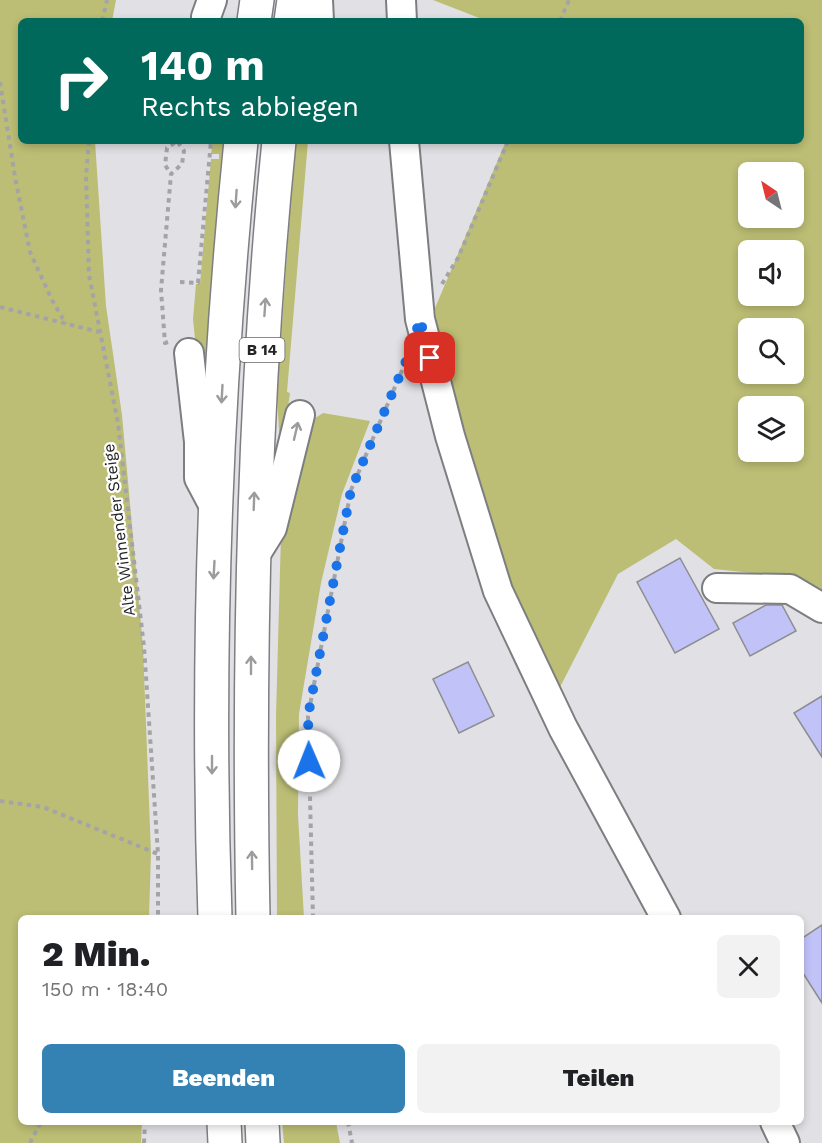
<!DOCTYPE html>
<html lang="de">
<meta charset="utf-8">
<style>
body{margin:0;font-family:"Work Sans",sans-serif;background:#f2f2f2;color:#202124;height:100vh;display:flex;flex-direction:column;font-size:22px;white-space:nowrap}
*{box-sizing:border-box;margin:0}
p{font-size:20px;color:#757577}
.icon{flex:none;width:33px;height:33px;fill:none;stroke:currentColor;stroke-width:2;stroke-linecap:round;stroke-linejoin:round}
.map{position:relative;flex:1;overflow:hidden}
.panel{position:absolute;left:18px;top:915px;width:786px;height:210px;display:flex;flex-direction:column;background:#fff;border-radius:9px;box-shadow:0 3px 9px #0003}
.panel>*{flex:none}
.guide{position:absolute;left:18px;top:18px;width:786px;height:126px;border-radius:9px;box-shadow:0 3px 9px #0003;background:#00695c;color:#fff;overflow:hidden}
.needle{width:39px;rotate:325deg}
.controls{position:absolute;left:738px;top:162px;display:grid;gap:12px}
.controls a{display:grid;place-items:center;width:66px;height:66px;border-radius:9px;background:#fff;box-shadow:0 3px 9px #0003;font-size:30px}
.pin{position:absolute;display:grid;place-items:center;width:51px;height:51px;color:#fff;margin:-26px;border-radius:12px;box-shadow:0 3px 9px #0006}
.me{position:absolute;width:66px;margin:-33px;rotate:359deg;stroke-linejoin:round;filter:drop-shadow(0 0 4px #0008)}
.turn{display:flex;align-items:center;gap:21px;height:126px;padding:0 24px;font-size:27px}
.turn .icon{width:78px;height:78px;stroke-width:2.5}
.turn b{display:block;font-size:42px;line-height:51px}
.round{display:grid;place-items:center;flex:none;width:63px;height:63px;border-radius:9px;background:#f2f2f2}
.headline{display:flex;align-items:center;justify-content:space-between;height:102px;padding:0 24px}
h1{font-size:36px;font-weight:800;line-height:45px}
.action{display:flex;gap:12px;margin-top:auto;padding:12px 24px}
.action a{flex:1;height:69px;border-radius:9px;background:#3481b4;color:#fff;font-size:24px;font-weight:800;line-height:69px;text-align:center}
.action a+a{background:#f2f2f2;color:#202124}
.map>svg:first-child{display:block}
.green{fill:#bcbe75;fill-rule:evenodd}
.building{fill:#c1c2f8;stroke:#8c8d90;stroke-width:1.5}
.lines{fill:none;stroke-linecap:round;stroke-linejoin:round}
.minor-casing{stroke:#7d7e81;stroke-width:32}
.highway-casing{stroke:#7d7e81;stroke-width:36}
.path{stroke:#a4a4a7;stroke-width:4;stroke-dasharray:4.5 4.5;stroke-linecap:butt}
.minor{stroke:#fff;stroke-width:28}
.highway{stroke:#fff;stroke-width:33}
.oneway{stroke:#9c9c9d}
.route{stroke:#1a73e8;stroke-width:10;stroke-dasharray:0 18}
.labels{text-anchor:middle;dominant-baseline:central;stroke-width:4.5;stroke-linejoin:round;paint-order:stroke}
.shield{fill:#fff;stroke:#656666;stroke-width:1.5}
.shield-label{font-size:15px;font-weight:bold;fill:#232425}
.street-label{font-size:16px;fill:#232425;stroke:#fff}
</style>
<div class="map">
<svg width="822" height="1143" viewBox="0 0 822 1143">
<rect width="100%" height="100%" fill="#e1e1e5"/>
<path class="green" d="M 0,0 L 116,0 L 112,21 L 21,21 L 21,141 L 95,141 L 106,306 L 122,415 L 143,647 L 151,853 L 149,918 L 21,918 L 21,1122 L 142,1122 L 141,1143 L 0,1143 Z
M 433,0 L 822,0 L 822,598 L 781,576 L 714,569 L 676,539 L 618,574 L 557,693 L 500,578 L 442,365 L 435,308 L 506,141 L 801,141 L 801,21 L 487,21 ZM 748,172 L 794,172 L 794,218 L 748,218 ZM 748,250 L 794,250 L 794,296 L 748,296 ZM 748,328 L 794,328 L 794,374 L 748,374 ZM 748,406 L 794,406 L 794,452 L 748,452 Z
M 213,141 L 226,141 L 207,390 L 200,390 L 193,319 L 196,284 L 200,284 L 211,159 L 219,159 L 219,154 L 211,154 Z
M 295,141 L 308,141 L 287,392 L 290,393 L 283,444 L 280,447 L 277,396 Z
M 323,413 L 370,421 L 342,494 L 321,583 L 299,714 L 298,815 L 304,918 L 277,918 L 276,716 L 281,534 L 309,422 Z
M 282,1122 L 336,1122 L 340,1143 L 284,1143 Z"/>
<path class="building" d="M 680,558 L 719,629 L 675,653 L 637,582 Z
M 766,605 L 782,605 L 796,631 L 750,656 L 733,623 Z
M 468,662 L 494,716 L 459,733 L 433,679 Z
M 822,696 L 822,757 L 794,713 Z
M 822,925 L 822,1003 L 801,970 L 801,939 Z"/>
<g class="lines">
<g class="minor-casing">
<path id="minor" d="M 318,0 L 319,21
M 401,0 L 402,21
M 206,17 L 212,0
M 404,141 L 420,319 L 450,436 L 498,591 L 563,728 L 666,918
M 189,353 L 199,442 L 199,478 L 217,512
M 252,560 L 272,528 L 300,415
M 717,588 L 790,589 L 822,608
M 775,1122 L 785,1143"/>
</g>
<g class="highway-casing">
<path id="highway" d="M 254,21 L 257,0
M 291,21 L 294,0
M 215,918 C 206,659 215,398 241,141
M 253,918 C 248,659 253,399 279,141
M 224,1122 L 225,1143
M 262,1122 L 263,1143"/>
</g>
<path class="path" d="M 102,21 L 107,0
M 560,21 L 569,0
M 0,82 L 15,177 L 30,252 L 52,300 L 66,324
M 89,141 L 86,176 L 89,275 L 118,423 L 144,647 L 158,854 L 158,918
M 180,282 L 198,283 L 211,141
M 442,284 L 458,258 L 508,141
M 0,307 L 99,332
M 168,342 L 165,343 L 161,290 L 171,174 L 182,164 L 184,151 L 177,141 L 167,148 L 165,165 L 171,174
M 0,801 L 43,807 L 158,854
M 313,918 L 308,716 L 351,490 L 406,361
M 348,1122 L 352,1143
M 30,1143 L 41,1122
M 144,1143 L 145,1122"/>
<use href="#minor" class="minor"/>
<use href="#highway" class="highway"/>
</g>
<defs><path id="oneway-shaft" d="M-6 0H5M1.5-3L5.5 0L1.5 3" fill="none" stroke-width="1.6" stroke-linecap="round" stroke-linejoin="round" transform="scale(1.5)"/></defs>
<g class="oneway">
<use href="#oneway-shaft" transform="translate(236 199) rotate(94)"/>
<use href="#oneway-shaft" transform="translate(265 307) rotate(-86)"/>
<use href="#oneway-shaft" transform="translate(222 394) rotate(93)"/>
<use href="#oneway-shaft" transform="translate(296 431) rotate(-77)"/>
<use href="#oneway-shaft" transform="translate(254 501) rotate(-88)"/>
<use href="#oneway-shaft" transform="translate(214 570) rotate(93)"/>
<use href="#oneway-shaft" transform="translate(251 665) rotate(-90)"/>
<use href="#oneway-shaft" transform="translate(212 765) rotate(90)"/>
<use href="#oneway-shaft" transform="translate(252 860) rotate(-91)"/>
</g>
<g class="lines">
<path class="route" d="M 309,761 L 308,716 L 351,490 L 409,354 L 420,319 L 430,358"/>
</g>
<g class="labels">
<rect class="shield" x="239.5" y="338" width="45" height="24" rx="4.5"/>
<g class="shield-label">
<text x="262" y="350">B 14</text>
</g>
<g class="street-label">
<text transform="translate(119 530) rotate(-97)">Alte Winnender Steige</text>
</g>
</g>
</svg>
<div class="controls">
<a><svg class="needle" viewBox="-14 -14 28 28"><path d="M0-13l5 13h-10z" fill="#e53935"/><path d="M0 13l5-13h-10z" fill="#757577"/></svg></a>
<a><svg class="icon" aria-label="sound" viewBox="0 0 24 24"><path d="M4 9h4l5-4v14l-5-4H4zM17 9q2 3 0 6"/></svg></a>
<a><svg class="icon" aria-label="search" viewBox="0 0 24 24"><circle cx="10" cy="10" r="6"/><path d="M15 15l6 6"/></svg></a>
<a><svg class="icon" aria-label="layers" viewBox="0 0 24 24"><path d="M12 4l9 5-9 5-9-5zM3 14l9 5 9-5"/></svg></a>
</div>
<div class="pin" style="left:430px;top:358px;background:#d93025"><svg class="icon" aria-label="arrive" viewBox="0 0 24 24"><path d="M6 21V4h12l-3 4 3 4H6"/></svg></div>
<svg class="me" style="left:309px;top:761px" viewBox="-20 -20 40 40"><circle r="19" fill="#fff"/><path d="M0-13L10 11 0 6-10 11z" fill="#1a73e8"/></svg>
<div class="guide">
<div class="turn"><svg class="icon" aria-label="right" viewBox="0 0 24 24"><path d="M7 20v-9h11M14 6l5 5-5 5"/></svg><div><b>140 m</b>Rechts abbiegen</div></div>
</div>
<section class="panel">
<div class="headline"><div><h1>2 Min.</h1><p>150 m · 18:40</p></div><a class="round"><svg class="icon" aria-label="close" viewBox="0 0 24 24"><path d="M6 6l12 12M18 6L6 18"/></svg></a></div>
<div class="action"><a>Beenden</a><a>Teilen</a></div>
</section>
</div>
